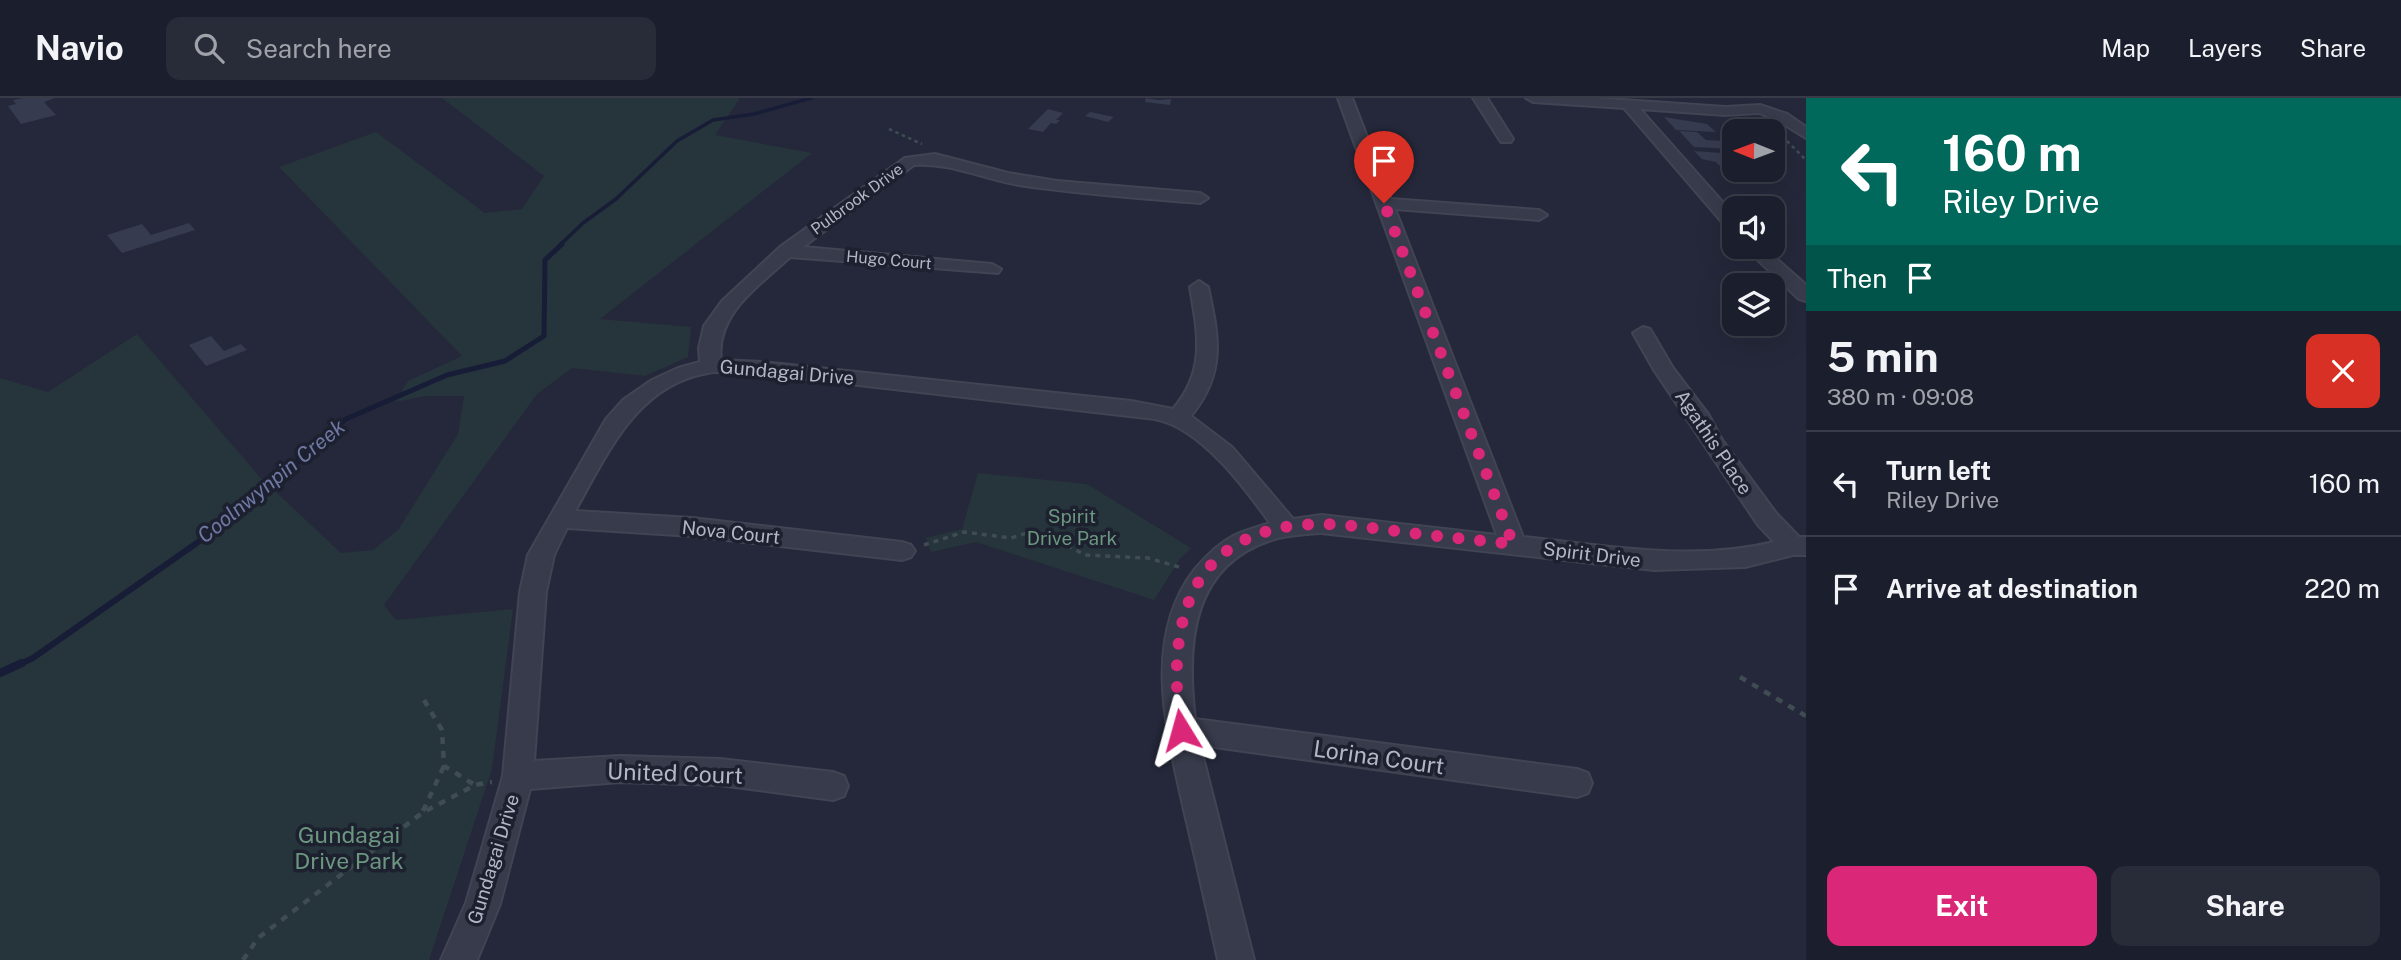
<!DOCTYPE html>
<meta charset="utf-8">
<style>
body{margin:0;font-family:"Public Sans",sans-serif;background:#282b38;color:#f1f3f6;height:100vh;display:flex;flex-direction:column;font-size:26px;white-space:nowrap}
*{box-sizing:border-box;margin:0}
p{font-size:23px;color:#a0a2a9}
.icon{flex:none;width:38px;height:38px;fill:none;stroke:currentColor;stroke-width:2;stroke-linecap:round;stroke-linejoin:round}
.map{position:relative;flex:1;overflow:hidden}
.drawer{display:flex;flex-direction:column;background:#1b1e2c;width:595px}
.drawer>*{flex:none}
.hud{background:#00695c;color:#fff;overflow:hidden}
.needle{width:46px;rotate:271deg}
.buttons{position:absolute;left:1722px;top:21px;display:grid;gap:14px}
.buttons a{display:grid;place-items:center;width:63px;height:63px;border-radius:14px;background:#1b1e2c;box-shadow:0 7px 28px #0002,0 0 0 2px #393c48;font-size:35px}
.pin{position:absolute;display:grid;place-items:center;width:60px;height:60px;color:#fff;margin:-72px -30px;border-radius:50% 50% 50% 0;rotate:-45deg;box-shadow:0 0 7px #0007}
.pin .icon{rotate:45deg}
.me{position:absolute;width:77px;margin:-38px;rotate:352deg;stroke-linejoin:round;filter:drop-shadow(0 0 5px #0008)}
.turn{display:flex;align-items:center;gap:24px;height:147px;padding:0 21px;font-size:32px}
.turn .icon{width:91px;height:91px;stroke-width:2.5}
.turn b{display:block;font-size:49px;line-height:60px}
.then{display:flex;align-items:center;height:66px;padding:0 21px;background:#0003;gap:14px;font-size:26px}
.round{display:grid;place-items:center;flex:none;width:74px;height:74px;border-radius:14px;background:#282b38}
.summary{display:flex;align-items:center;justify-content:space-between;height:119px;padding:0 21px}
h1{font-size:42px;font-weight:700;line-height:52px}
.primary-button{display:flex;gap:14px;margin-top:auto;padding:14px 21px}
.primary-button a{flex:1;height:80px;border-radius:14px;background:#db2777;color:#fff;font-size:28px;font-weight:700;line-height:80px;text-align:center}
.primary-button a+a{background:#282b38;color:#f1f3f6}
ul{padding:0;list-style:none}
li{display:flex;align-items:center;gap:21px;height:105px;padding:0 21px;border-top:2px solid #393c48}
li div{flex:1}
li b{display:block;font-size:26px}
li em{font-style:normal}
header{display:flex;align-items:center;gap:42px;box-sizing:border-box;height:98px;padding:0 35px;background:#1b1e2c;border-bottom:2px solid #393c48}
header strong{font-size:33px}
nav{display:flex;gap:38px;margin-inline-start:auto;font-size:24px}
.search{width:490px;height:63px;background:#282b38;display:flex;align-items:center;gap:18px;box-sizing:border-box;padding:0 24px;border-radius:14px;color:#a0a2a9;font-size:26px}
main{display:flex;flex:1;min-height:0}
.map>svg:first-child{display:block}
.green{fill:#26343b}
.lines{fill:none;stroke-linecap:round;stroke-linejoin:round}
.stream-far3{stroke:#181d37;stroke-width:3.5}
.stream-far2{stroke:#181d37;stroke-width:5}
.stream-far1{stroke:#181d37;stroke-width:6}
.stream{stroke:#181d37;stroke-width:8}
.building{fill:#363b50}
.minor-casing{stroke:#414453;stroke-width:4}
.path-far2{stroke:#3f4d53;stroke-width:2.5;stroke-dasharray:3.5 3.5;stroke-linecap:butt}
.path-far1{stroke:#3f4d53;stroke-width:3.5;stroke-dasharray:5 5;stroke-linecap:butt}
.path{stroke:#3f4d53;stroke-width:4.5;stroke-dasharray:7 7;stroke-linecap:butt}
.minor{fill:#373b4b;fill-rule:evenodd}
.route{stroke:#db2777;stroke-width:12;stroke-dasharray:0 21.6}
.labels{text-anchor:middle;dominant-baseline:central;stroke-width:7;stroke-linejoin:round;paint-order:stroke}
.far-street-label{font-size:16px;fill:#b3b6c6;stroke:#1d202f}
.street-label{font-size:19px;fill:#b3b6c6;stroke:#1d202f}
.park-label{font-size:19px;fill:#6b967f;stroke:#1d202f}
.water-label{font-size:21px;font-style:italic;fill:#6e78a3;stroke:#1d202f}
.near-street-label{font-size:23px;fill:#b3b6c6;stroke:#1d202f}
.near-park-label{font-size:23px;fill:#6b967f;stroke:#1d202f}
</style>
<header>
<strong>Navio</strong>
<div class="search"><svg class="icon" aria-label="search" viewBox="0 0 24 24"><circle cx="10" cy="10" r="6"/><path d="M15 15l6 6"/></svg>Search here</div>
<nav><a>Map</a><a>Layers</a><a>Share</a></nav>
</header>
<main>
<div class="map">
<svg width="1806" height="862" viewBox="0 0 1806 862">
<rect width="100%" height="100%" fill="#24283a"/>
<path class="green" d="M 442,0 L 740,0 L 715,37 L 812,55 L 600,221 L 691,229 L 688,259 L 645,278 L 572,270 L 537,296 L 384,507 L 396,522 L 513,511 L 492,671 L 429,862 L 0,862 L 0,280 L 48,294 L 137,236 L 259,378 L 341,455 L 373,452 L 398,432 L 458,336 L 464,298 L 425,298 L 395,304 L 408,283 L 462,258 L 279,69 L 376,34 L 485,115 L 522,111 L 544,78 Z
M 978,375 L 1087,386 L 1191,450 L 1180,461 L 1154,502 L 976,444 L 931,454 L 926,440 L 962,431 Z"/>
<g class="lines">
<path class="stream-far3" d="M 560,147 L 583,125 L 616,101 L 677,43 L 713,22 L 754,16 L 811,0"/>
<path class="stream-far2" d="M 333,332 L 346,321 L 447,277 L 505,263 L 544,238 L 545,162 L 562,146"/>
<path class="stream-far1" d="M 18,567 L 33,560 L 238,416 L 335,331"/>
<path class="stream" d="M 0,575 L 22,565"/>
</g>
<path class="building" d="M 23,0 L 55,0 L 44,4 L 56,17 L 21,26 L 8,8 L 16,6 L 13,2 Z
M 1146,0 L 1158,2 L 1171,1 L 1170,7 L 1145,4 Z
M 1048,11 L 1063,15 L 1056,22 L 1060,22 L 1056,26 L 1051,25 L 1043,34 L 1028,31 Z
M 1090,14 L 1114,19 L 1108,24 L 1085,18 Z
M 1664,19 L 1707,26 L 1716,34 L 1676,32 Z
M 1679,33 L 1697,34 L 1706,42 L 1723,43 L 1732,51 L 1694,49 Z
M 1694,53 L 1723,55 L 1734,59 L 1734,70 L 1721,69 L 1716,64 L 1702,61 Z
M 189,125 L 195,132 L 122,155 L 107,137 L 142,126 L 151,137 Z
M 211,238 L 224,253 L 241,246 L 247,252 L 206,268 L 189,247 Z"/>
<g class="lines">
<g class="minor-casing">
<path id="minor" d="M 1338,0 L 1352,0 L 1391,101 L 1539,112 L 1547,117 L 1539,122 L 1395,111 L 1523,439 C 1606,448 1692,464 1774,444 L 1758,427 L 1654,272 L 1633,235 L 1643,229 L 1650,231 L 1673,270 L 1708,316 L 1722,342 L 1776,415 L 1799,439 L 1806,439 L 1806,457 L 1793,457 L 1745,469 L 1654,472 L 1321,435 C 1307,436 1292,437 1278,440 C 1191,464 1186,545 1195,621 L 1577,671 L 1588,675 L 1592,685 L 1588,695 L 1577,699 L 1200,647 L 1254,862 L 1218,862 C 1207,812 1196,762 1184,712 C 1167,635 1141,540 1195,471 C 1206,458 1219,445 1235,437 C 1246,432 1258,429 1270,425 C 1244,389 1201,330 1155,321 L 762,276 C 745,275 725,272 708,275 C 636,287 607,357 575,413 L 692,420 L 902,444 L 911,447 L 915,453 L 911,459 L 902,462 L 692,438 L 567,430 L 554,457 L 546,494 L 534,663 L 620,658 L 720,661 L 833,674 L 844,678 L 848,688 L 844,698 L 833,702 L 720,687 L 620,684 L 530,691 L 500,806 L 477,862 L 441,862 L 466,805 L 503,678 L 520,494 L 528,457 L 606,321 L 623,302 L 652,282 L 678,270 L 700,264 L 699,250 L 704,228 L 722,203 L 780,149 L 905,60 L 935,56 L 1008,75 L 1057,83 L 1200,95 L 1208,100 L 1200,105 C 1139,100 1079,96 1019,87 C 983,81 950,64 914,67 L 803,149 L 992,166 L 1001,171 L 998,175 L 790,159 C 760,187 715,216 721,262 L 762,264 L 1131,303 L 1173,311 C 1206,273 1198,236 1190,189 L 1199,183 L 1208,189 C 1219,240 1226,275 1191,318 L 1232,349 L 1293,421 L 1321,417 L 1497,437 Z
M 1473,0 L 1487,0 L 1513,41 L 1511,44 L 1501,44 Z
M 1526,0 L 1594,0 L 1725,9 L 1760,7 L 1787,16 L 1806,29 L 1806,40 L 1777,22 L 1759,15 L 1725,17 L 1640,11 L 1734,117 L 1734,132 L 1728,131 L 1624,10 L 1533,4 Z
M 1744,149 L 1763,149 L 1806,187 L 1806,203 L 1799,201 Z"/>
</g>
<path class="path-far2" d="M 889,31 L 922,46
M 1787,43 L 1806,62"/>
<path class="path-far1" d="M 924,447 L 964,434 L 1011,440 L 1027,435 L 1044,435 L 1085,457 L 1148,460 L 1179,469"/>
<path class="path" d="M 1740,579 L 1806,618
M 424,602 L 442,632 L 444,668 L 475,687
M 423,713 L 444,668
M 243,862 L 258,840 L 422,715 L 475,687 L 492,684"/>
<use href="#minor" class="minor"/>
</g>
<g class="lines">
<path class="route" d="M 1181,632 C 1167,535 1183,439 1300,427 C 1332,424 1364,429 1396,433 C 1435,438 1474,442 1513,446 L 1384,105"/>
</g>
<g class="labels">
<g class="far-street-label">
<text transform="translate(857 101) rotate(-36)">Pulbrook Drive</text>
<text transform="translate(889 162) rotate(5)">Hugo Court</text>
</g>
<g class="street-label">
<text transform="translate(787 274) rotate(5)">Gundagai Drive</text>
<text transform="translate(1714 344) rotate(56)">Agathis Place</text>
<text transform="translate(731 434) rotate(6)">Nova Court</text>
<text transform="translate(1592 456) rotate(7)">Spirit Drive</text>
<text transform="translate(493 761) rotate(-73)">Gundagai Drive</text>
</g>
<g class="park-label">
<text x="1072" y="418">Spirit<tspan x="1072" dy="22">Drive Park</tspan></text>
</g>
<g class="water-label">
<text transform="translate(271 383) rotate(-39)">Coolnwynpin Creek</text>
</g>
<g class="near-street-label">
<text transform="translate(1379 659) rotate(8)">Lorina Court</text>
<text transform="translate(675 675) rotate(2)">United Court</text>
</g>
<g class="near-park-label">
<text x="349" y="736">Gundagai<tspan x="349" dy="26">Drive Park</tspan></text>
</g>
</g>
</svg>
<div class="buttons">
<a><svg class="needle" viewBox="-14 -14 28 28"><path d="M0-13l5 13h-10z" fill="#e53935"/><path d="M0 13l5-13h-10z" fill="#a0a2a9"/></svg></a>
<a><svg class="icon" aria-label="sound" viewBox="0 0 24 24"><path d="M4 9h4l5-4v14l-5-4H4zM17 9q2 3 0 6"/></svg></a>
<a><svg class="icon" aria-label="layers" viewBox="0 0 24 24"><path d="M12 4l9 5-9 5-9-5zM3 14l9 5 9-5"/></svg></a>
</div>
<div class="pin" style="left:1384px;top:105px;background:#d93025"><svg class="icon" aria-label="arrive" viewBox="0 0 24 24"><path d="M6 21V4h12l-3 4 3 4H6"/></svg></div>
<svg class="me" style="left:1181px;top:632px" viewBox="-20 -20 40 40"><path d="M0-17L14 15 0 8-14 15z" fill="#db2777" stroke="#fff" stroke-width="4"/></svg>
</div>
<section class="drawer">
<div class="hud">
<div class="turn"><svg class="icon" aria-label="left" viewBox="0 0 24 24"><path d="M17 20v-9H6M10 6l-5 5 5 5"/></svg><div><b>160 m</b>Riley Drive</div></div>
<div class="then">Then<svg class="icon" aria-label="arrive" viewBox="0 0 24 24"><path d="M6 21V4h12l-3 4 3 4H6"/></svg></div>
</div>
<div class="summary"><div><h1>5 min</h1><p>380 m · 09:08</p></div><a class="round" style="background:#d93025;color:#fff"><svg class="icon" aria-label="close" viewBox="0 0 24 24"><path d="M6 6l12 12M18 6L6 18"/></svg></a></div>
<ul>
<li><svg class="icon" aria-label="left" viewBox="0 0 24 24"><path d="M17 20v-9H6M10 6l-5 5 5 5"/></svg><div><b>Turn left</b><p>Riley Drive</p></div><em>160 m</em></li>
<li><svg class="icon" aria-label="arrive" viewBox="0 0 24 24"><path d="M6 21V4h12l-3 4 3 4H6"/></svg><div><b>Arrive at destination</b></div><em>220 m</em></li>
</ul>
<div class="primary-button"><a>Exit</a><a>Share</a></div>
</section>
</main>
